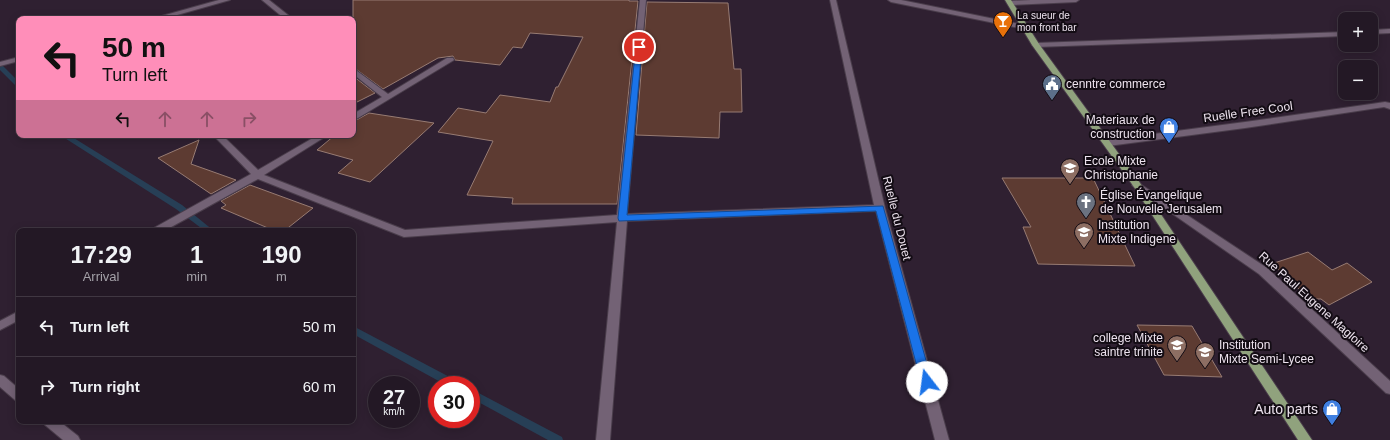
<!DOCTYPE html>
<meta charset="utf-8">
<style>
body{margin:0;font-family:Arial,sans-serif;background:#2b212d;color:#f1f3f6;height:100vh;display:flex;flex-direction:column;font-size:15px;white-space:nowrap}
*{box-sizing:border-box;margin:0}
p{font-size:13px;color:#a3a0a7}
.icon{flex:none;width:22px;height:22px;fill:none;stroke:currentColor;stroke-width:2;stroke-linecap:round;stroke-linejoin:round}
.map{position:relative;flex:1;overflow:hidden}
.details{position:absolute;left:16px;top:228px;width:340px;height:196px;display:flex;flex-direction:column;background:#231825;border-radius:8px;box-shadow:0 2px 10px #0003,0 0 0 1px #403742}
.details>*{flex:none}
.top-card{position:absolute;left:16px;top:16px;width:340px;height:122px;border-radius:8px;box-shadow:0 2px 10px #0003,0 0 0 1px #403742;background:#ff8eb9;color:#111;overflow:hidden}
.fabs{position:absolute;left:1338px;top:12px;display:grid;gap:8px}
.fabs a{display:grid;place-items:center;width:40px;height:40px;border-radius:8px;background:#231825;box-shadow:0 2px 10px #0003,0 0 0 1px #403742;font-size:20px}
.speed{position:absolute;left:368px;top:376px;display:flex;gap:8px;font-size:20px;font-weight:700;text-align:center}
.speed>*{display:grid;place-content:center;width:52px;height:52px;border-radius:50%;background:#231825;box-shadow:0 2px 10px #0003,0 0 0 1px #403742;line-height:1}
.speed small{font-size:10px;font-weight:400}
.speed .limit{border:6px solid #d22;background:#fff;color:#111}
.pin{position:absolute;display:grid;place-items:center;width:34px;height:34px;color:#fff;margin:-17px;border:2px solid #fff;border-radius:50%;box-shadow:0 1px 4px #0007}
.me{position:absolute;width:44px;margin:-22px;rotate:345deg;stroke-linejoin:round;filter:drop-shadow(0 0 3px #0008)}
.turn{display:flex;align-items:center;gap:14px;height:84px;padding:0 20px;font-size:18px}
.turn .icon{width:52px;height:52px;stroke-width:2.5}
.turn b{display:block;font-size:28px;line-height:34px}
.lanes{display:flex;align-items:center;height:38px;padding:0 20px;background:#0003;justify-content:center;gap:20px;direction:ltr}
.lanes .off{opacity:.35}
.eta{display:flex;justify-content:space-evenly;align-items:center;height:68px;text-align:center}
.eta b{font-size:24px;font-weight:800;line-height:28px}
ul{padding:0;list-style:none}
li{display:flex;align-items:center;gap:12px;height:60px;padding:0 20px;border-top:1px solid #403742}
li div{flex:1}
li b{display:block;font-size:15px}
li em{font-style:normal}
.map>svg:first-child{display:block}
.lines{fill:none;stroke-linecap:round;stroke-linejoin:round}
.stream{fill:#273f56;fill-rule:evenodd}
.building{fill:#5d3b32;stroke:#977b73}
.lane-casing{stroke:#4a3d4b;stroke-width:2}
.street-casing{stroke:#4a3d4b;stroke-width:2}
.primary-casing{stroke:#4a3d4b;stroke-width:2}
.lane{fill:#736275;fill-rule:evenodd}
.street{fill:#736275;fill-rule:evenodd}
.primary{fill:#90a27d;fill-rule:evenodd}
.route{fill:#1a73e8;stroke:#114b97}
.labels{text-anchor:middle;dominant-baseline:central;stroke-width:4;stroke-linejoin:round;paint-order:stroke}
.far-poi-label{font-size:10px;fill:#ede3ee;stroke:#130c14;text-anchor:start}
.poi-label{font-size:12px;fill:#ede3ee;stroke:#130c14;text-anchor:start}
.street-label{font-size:12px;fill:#ede3ee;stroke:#130c14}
.near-poi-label{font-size:14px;fill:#ede3ee;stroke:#130c14;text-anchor:end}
</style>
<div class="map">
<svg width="1390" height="440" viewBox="0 0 1390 440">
<rect width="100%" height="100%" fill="#2f2031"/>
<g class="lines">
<path class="stream" d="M 0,64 L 2,65 L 19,82 L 19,88 L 17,87 L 0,70 Z
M 60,135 L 69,135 L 182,205 L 214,231 L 205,231 L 176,209 Z
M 353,326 L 459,382 L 460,385 L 446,385 L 353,334 Z
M 471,389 L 562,437 L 563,440 L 548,440 L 471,398 Z"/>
</g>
<path class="building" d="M 353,0 L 629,0 L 629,1 L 638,1 L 617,204 L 512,204 L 513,198 L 467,195 L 493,141 L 438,132 L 458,108 L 486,113 L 500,95 L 550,102 L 556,87 L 558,87 L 583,37 L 530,33 L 522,48 L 513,47 L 500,65 L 455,60 L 453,56 L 438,58 L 383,89 L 353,67 Z
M 647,2 L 728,3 L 734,69 L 741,69 L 742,112 L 720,112 L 719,138 L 636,135 Z
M 353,76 L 375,93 L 353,104 Z
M 369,113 L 434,123 L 370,182 L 338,173 L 353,160 L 317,150 L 335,135 L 353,135 L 353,122 Z
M 199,140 L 191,164 L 236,180 L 211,194 L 158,158 Z
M 1002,178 L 1093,178 L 1135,266 L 1038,264 L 1023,227 L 1031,227 Z
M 250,185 L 313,208 L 284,231 L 275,231 L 221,208 L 226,205 L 221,201 Z
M 1308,252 L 1332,270 L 1347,263 L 1372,282 L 1329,305 L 1321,299 L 1311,299 L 1294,285 L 1297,284 L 1271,264 Z
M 1137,325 L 1192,326 L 1222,377 L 1164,375 Z"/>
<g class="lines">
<g class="lane-casing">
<path id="lane" d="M 1031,0 L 1079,0 L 1076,2 L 1010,5 L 1007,3 L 1010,1 Z"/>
</g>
<g class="street-casing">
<path id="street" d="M 219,0 L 230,0 L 163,19 L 151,19 Z
M 262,0 L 269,0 L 293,19 L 285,19 Z
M 640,0 L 646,0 L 627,214 L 874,205 L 830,0 L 836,0 L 885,208 L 949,440 L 935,440 L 876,211 L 627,221 L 610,440 L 596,440 L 617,222 L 404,237 L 258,179 L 164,231 L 151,231 L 152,229 L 251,174 L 213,135 L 222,135 L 258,170 L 318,135 L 328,135 L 264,175 L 405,230 L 617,215 Z
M 888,0 L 901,0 L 1024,25 L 1028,27 L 1024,29 L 891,2 Z
M 1390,29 L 1390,33 L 1371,34 L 1371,30 Z
M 1345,32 L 1345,36 L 1036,47 L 1032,45 L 1036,43 Z
M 19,57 L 19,61 L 0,66 L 0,62 Z
M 447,58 L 453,58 L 454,60 L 353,121 L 353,114 L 382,97 L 353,74 L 353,68 L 388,94 Z
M 1385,102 L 1390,103 L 1390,109 L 1384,107 L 1245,128 L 1108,146 L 1104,143 L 1108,140 L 1245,122 Z
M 1137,182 L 1267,268 L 1390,381 L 1390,394 L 1386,393 L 1259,274 L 1134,187 L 1132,185 L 1134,183 Z
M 19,311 L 19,320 L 0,330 L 0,321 Z
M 0,375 L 4,376 L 19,389 L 19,401 L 15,400 L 0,387 Z
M 44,421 L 59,421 L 78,436 L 80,440 L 63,440 L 45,425 Z"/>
</g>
<g class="primary-casing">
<path id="primary" d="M 1005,0 L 1011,0 L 1039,44 L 1140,183 L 1312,440 L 1298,440 L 1134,187 L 1032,45 Z"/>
</g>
<use href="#lane" class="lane"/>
<use href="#street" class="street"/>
<use href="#primary" class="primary"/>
</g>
<path class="route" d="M 636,45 L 642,47 L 627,215 L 883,206 L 932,382 L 931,385 L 927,387 L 923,385 L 921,382 L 876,211 L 619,221 L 618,218 Z"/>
<defs>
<g id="bar-pin" transform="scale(1)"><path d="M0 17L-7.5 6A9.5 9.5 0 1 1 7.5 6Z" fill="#e8710a" stroke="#130c14"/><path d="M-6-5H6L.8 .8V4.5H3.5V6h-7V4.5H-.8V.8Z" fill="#fff"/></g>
<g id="civic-pin" transform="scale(1)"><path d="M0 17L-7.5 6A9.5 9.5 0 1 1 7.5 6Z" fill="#5c6f8a" stroke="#130c14"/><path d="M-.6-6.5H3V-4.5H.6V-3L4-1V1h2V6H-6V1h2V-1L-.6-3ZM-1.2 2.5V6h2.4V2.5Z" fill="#fff"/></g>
<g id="shop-pin" transform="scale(1)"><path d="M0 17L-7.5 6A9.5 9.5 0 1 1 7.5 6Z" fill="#3f7fe0" stroke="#130c14"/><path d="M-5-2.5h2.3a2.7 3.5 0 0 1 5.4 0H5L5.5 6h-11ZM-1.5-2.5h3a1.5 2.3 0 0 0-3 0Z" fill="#fff"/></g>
<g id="school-pin" transform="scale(1)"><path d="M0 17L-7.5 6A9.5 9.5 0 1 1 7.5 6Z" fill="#8d6e63" stroke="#130c14"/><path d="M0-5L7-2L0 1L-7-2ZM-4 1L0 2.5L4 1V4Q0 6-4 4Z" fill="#fff"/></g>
<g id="church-pin" transform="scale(1)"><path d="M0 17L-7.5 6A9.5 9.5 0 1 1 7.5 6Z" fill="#6b7280" stroke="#130c14"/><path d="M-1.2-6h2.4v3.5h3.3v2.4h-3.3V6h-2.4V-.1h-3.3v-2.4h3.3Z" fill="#fff"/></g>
</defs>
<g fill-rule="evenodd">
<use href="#bar-pin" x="1003" y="21"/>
<use href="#civic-pin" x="1052" y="84"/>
<use href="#shop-pin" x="1169" y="127"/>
<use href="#school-pin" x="1070" y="168"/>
<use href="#church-pin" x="1086" y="202"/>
<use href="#school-pin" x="1084" y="232"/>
<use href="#school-pin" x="1177" y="345"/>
<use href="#school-pin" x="1205" y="352"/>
<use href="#shop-pin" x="1332" y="409"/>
</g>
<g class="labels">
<g class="far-poi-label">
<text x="1017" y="15">La sueur de<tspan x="1017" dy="12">mon front bar</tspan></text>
</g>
<g class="poi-label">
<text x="1066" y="84">cenntre commerce</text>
<text x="1155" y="120" text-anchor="end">Materiaux de<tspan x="1155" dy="14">construction</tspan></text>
<text x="1084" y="161">Ecole Mixte<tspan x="1084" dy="14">Christophanie</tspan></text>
<text x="1100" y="195">Église Évangelique<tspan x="1100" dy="14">de Nouvelle Jerusalem</tspan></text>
<text x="1098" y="225">Institution<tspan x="1098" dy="14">Mixte Indigene</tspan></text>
<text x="1163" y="338" text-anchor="end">college Mixte<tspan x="1163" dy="14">saintre trinite</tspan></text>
<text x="1219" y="345">Institution<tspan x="1219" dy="14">Mixte Semi-Lycee</tspan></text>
</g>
<g class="street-label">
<text transform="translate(1248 112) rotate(-8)">Ruelle Free Cool</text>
<text transform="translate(897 218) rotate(76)">Ruelle du Douet</text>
<text transform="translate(1314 302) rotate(42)">Rue Paul Eugene Magloire</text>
</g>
<g class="near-poi-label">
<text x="1318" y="409">Auto parts</text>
</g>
</g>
</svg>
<div class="fabs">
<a>+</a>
<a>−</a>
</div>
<div class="speed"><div>27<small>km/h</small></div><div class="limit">30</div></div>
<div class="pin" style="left:639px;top:47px;background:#d93025"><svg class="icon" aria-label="arrive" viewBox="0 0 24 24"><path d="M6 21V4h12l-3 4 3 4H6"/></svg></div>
<svg class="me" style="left:927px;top:382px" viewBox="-20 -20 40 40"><circle r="19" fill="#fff"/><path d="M0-13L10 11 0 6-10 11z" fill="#1a73e8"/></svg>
<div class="top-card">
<div class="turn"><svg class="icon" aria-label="left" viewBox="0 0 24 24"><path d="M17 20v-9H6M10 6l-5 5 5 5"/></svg><div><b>50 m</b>Turn left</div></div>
<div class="lanes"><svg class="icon" aria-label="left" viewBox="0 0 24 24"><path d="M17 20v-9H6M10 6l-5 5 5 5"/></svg><svg class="icon off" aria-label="ahead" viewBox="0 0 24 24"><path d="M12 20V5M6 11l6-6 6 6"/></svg><svg class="icon off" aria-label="ahead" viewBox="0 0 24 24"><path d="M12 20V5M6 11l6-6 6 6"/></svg><svg class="icon off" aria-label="right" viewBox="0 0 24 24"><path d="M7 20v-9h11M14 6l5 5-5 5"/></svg></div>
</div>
<section class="details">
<div class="eta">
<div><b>17:29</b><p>Arrival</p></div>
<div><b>1</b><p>min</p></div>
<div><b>190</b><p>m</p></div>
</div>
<ul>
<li><svg class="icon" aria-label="left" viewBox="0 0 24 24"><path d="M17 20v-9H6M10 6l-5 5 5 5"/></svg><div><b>Turn left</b></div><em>50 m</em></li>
<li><svg class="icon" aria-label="right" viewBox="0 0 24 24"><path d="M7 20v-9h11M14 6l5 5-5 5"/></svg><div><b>Turn right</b></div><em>60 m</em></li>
</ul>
</section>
</div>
